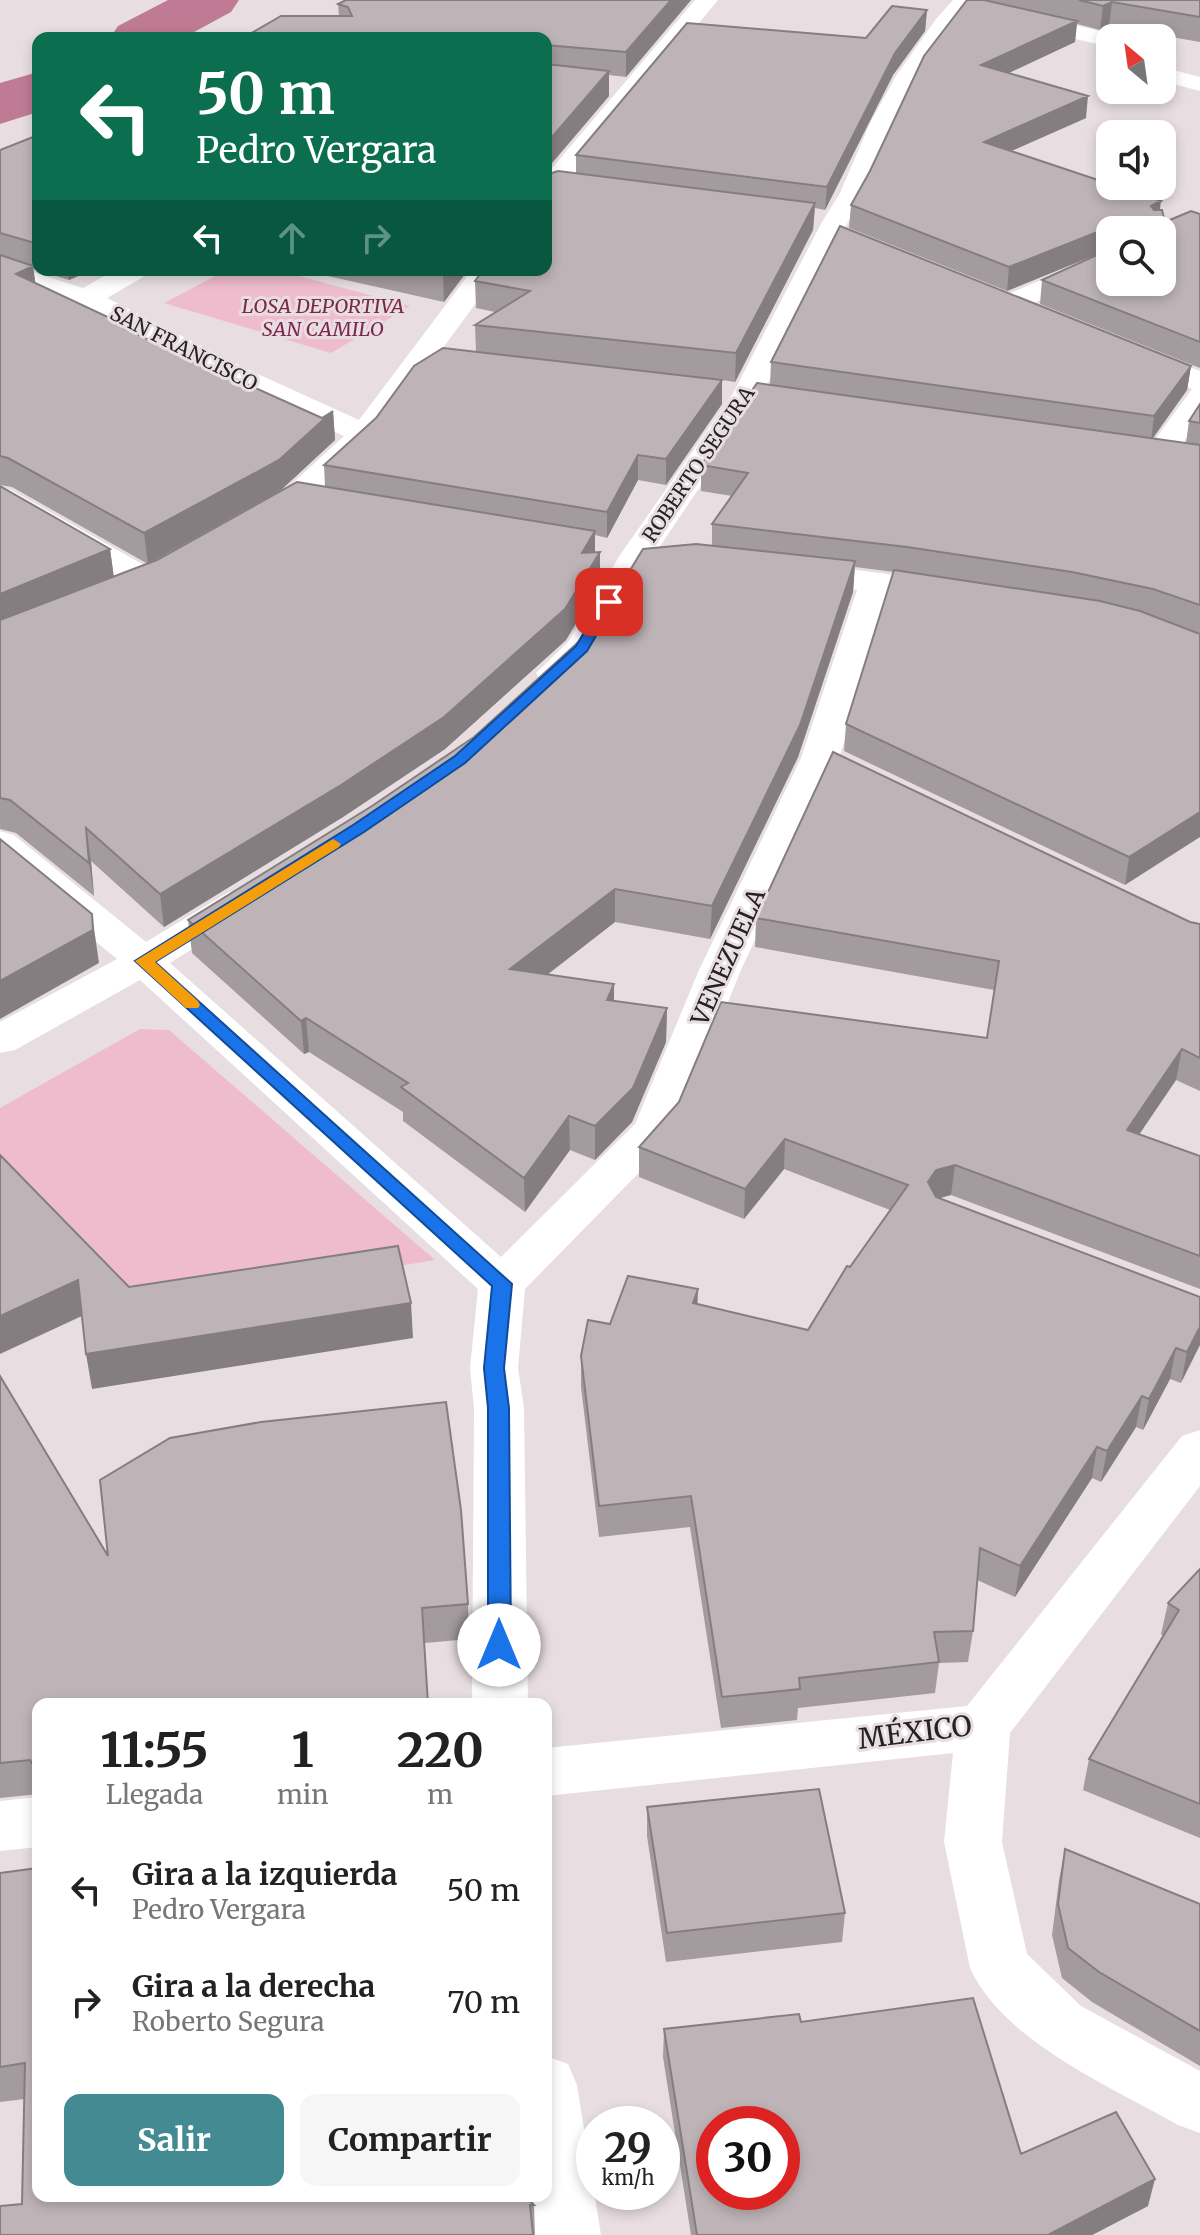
<!DOCTYPE html>
<html lang="es">
<meta charset="utf-8">
<style>
body{margin:0;font-family:Merriweather,serif;background:#f6f6f6;color:#222;height:100vh;display:flex;flex-direction:column;font-size:30px;white-space:nowrap}
*{box-sizing:border-box;margin:0}
p{font-size:26px;color:#767676}
.icon{flex:none;width:44px;height:44px;fill:none;stroke:currentColor;stroke-width:2;stroke-linecap:round;stroke-linejoin:round}
.map{position:relative;flex:1;overflow:hidden}
.sheet{position:absolute;left:32px;top:1698px;width:520px;height:504px;display:flex;flex-direction:column;background:#fff;border-radius:16px;box-shadow:0 4px 12px #0003}
.sheet>*{flex:none}
.top-card{position:absolute;left:32px;top:32px;width:520px;height:244px;border-radius:16px;box-shadow:0 4px 12px #0003;background:#0b6e4f;color:#fff;overflow:hidden}
.needle{width:52px;rotate:331deg}
.tools{position:absolute;left:1096px;top:24px;display:grid;gap:16px}
.tools a{display:grid;place-items:center;width:80px;height:80px;border-radius:16px;background:#fff;box-shadow:0 4px 12px #0003;font-size:40px}
.speed{position:absolute;left:576px;top:2106px;display:flex;gap:16px;font-size:40px;font-weight:700;text-align:center}
.speed>*{display:grid;place-content:center;width:104px;height:104px;border-radius:50%;background:#fff;box-shadow:0 4px 12px #0003;line-height:1}
.speed small{font-size:20px;font-weight:400}
.speed .limit{border:12px solid #d22;background:#fff;color:#111}
.pin{position:absolute;display:grid;place-items:center;width:68px;height:68px;color:#fff;margin:-34px;border-radius:16px;box-shadow:0 4px 12px #0006}
.me{position:absolute;width:88px;margin:-44px;rotate:0deg;stroke-linejoin:round;filter:drop-shadow(0 0 6px #0008)}
.turn{display:flex;align-items:center;gap:28px;height:168px;padding:0 32px;font-size:36px}
.turn .icon{width:104px;height:104px;stroke-width:2.5}
.turn b{display:block;font-size:56px;line-height:68px}
.lanes{display:flex;align-items:center;height:76px;padding:0 32px;background:#0003;justify-content:center;gap:40px;direction:ltr}
.lanes .off{opacity:.35}
.eta{display:flex;justify-content:space-evenly;align-items:center;height:136px;text-align:center}
.eta b{font-size:48px;font-weight:700;line-height:56px}
.action{display:flex;gap:16px;margin-top:auto;padding:16px 32px}
.action a{flex:1;height:92px;border-radius:16px;background:#438a93;color:#fff;font-size:32px;font-weight:700;line-height:92px;text-align:center}
.action a+a{background:#f6f6f6;color:#222}
ul{padding:0;list-style:none}
li{display:flex;align-items:center;gap:24px;height:112px;padding:0 32px}
li div{flex:1}
li b{display:block;font-size:30px}
li em{font-style:normal}
.map>svg:first-child{display:block}
.green{fill:#efbccd}
.lines{fill:none;stroke-linecap:round;stroke-linejoin:round}
.river{fill:#bf7b93;fill-rule:evenodd}
.minor{fill:#fff;fill-rule:evenodd}
.wall{fill:#a39b9d}
.shaded-wall{fill:#857e80}
.building{fill:#beb4b7;stroke:#857e80;stroke-width:2;fill-rule:evenodd}
.route{fill:#1a73e8;stroke:#114b97;stroke-width:2}
.slow{fill:#f59e0b}
.labels{text-anchor:middle;dominant-baseline:central;stroke-width:6;stroke-linejoin:round;paint-order:stroke}
.far-park-label{font-size:20px;font-style:italic;fill:#7a284b;stroke:#e8dee1}
.far-street-label{font-size:20px;fill:#262223;stroke:#e8dee1}
.street-label{font-size:24px;fill:#262223;stroke:#e8dee1}
.near-street-label{font-size:28px;fill:#262223;stroke:#e8dee1}
</style>
<div class="map">
<svg width="1200" height="2235" viewBox="0 0 1200 2235">
<rect width="100%" height="100%" fill="#e8dee1"/>
<path class="green" d="M 227,270 L 277,270 L 410,306 L 331,353 L 164,303 Z
M 140,1029 L 169,1030 L 435,1260 L 136,1310 L 0,1170 L 0,1108 Z"/>
<g class="lines">
<path class="river" d="M 168,0 L 239,0 L 231,12 L 183,38 L 110,38 L 118,26 Z
M 38,72 L 38,112 L 0,124 L 0,83 Z"/>
<path class="minor" d="M 695,0 L 718,0 L 555,198 L 546,200 L 546,175 Z
M 953,0 L 977,0 L 952,29 L 920,76 L 896,123 L 866,193 L 848,222 L 762,395 L 654,555 L 594,655 L 567,681 L 554,684 L 541,681 L 536,673 L 568,642 L 620,555 L 732,395 L 822,222 L 840,193 L 870,123 L 896,76 L 936,19 Z
M 1019,12 L 1118,35 L 1120,38 L 1110,38 L 1110,47 L 1011,24 L 1007,19 L 1011,14 Z
M 1162,67 L 1200,77 L 1200,91 L 1162,81 Z
M 1110,250 L 1110,268 L 1019,310 L 1009,313 L 999,310 L 995,304 L 999,298 Z
M 0,262 L 83,288 L 115,270 L 149,270 L 145,276 L 107,298 L 247,369 L 359,420 L 472,270 L 500,270 L 440,352 L 494,360 L 499,366 L 494,372 L 484,375 L 428,368 C 398,409 305,538 249,524 L 245,517 L 249,510 L 283,492 L 344,436 L 225,381 L 76,304 L 0,279 Z
M 1136,347 L 1200,371 L 1200,418 L 1172,460 L 1161,462 L 1150,460 L 1145,453 L 1192,389 L 1126,362 L 1121,356 L 1126,350 Z
M 0,487 L 11,490 L 160,574 L 165,581 L 160,588 L 148,591 L 136,588 L 0,510 Z
M 795,562 L 949,582 L 961,585 L 966,592 L 961,599 L 949,602 L 890,594 L 839,758 L 741,970 L 676,1131 L 670,1141 L 525,1289 L 518,1368 L 524,1408 L 528,1704 L 472,1704 L 474,1408 L 470,1368 L 478,1289 L 140,980 L 15,1050 L 0,1053 L 0,1022 L 117,959 L 0,863 L 0,831 L 14,835 L 146,942 L 227,893 L 241,889 L 255,893 L 261,901 L 255,909 L 170,963 L 501,1257 L 635,1124 L 699,970 L 801,758 L 857,590 L 783,579 L 778,572 L 783,565 Z
M 1200,1430 L 1200,1486 L 1010,1733 L 1002,1842 L 1027,1954 L 1081,2006 L 1200,2071 L 1200,2133 L 1178,2125 C 1110,2086 1004,2042 970,1968 L 944,1842 L 953,1753 L 546,1796 L 546,1748 L 967,1706 L 1182,1436 Z
M 38,1797 L 38,1847 L 0,1851 L 0,1801 Z
M 546,2056 L 568,2064 L 577,2085 L 601,2235 L 535,2235 L 530,2196 L 546,2196 Z"/>
</g>
<path class="wall" d="M 346,0 L 691,0 L 626,77 L 609,75 L 609,96 L 546,170 L 546,38 L 339,16 L 338,4 Z
M 967,0 L 1200,0 L 1200,42 L 1109,26 L 1100,30 L 1077,24 L 1075,42 L 1008,73 L 1086,118 L 1011,151 L 1160,210 L 1165,222 L 1200,214 L 1200,368 L 1040,304 L 1042,280 L 1162,230 L 1110,230 L 1110,249 L 1007,291 L 849,228 L 851,205 Z
M 927,10 L 925,31 L 893,75 L 825,210 L 815,208 L 813,230 L 735,382 L 722,380 L 722,404 L 666,485 L 638,480 L 607,538 L 595,535 L 595,553 L 600,583 L 566,640 L 445,749 L 343,817 L 164,927 L 91,861 L 94,896 L 16,833 L 0,829 L 0,486 L 110,549 L 114,577 L 157,560 L 325,487 L 324,465 L 476,352 L 475,325 L 495,312 L 476,308 L 475,281 L 546,270 L 547,176 L 576,173 L 576,155 L 866,38 Z
M 38,135 L 38,270 L 92,270 L 69,280 L 33,269 L 35,283 L 129,327 L 129,330 L 322,418 L 333,411 L 335,440 L 281,490 L 148,564 L 12,487 L 0,485 L 0,150 Z
M 301,270 L 468,270 L 444,302 Z
M 771,362 L 1191,366 L 1187,390 L 1152,438 L 1186,443 L 1189,421 L 1200,404 L 1200,633 L 1125,885 L 844,751 L 846,724 L 894,572 L 855,567 L 853,592 L 798,757 L 710,939 L 615,922 L 547,974 L 614,1001 L 667,1008 L 666,1042 L 632,1122 L 595,1160 L 570,1150 L 525,1212 L 403,1121 L 403,1112 L 309,1052 L 304,1054 L 192,953 L 188,920 L 372,806 L 474,737 L 712,546 L 712,524 L 732,496 L 701,491 L 701,465 L 770,385 Z
M 756,918 L 1190,922 L 1200,924 L 1200,1091 L 1176,1080 L 1139,1134 L 1200,1156 L 1200,1289 L 951,1195 L 939,1198 L 1200,1297 L 1181,1383 L 1170,1379 L 1143,1430 L 1136,1427 L 1101,1482 L 1092,1478 L 1015,1597 L 977,1580 L 973,1631 L 968,1662 L 939,1663 L 935,1693 L 798,1708 L 797,1720 L 721,1728 L 690,1527 L 599,1537 L 581,1387 L 581,1356 L 610,1324 L 698,1304 L 808,1330 L 850,1267 L 890,1210 L 784,1169 L 744,1219 L 639,1177 L 639,1147 L 987,1038 L 994,990 L 755,947 Z
M 0,1376 L 108,1556 L 468,1604 L 469,1639 L 425,1643 L 38,1704 L 38,1794 L 0,1798 Z
M 1200,1569 L 1200,1838 L 1083,1790 L 1089,1759 L 1163,1636 L 1161,1634 L 1168,1603 Z
M 647,1807 L 845,1913 L 842,1942 L 666,1962 L 647,1836 Z
M 1065,1849 L 1200,1904 L 1200,2066 L 1092,2002 L 1062,1978 L 1052,1935 L 1059,1880 Z
M 0,1873 L 531,2202 L 534,2205 L 535,2235 L 0,2235 L 22,2204 L 25,2099 L 0,2102 Z
M 801,2022 L 1021,2154 L 1148,2206 L 1092,2235 L 691,2235 L 663,2057 L 664,2029 Z"/>
<path class="shaded-wall" d="M 671,0 L 691,0 L 626,77 L 626,52 Z
M 1112,2 L 1109,26 L 1100,30 L 1103,6 Z
M 927,10 L 925,31 L 893,75 L 825,210 L 827,187 L 895,53 Z
M 1077,21 L 1075,42 L 979,87 L 981,65 Z
M 609,71 L 609,96 L 546,170 L 546,144 Z
M 1088,96 L 1086,118 L 982,164 L 984,142 Z
M 1161,201 L 1158,224 L 1151,206 Z
M 815,203 L 813,230 L 735,382 L 736,353 Z
M 1115,225 L 1115,230 L 1110,230 L 1110,249 L 1007,291 L 1009,267 Z
M 33,266 L 37,294 L 16,274 Z
M 67,270 L 92,270 L 69,280 Z
M 446,270 L 468,270 L 444,302 L 443,274 Z
M 1191,366 L 1187,390 L 1151,441 L 1154,416 Z
M 722,380 L 722,404 L 666,485 L 666,459 Z
M 333,411 L 335,440 L 281,490 L 148,564 L 144,533 Z
M 638,455 L 638,480 L 607,538 L 607,512 Z
M 595,531 L 595,561 L 600,552 L 600,583 L 566,640 L 445,749 L 343,817 L 164,927 L 160,894 L 582,553 Z
M 110,549 L 114,580 L 0,627 L 0,594 Z
M 855,561 L 853,592 L 798,757 L 710,939 L 712,906 Z
M 1200,812 L 1200,837 L 1125,885 L 1129,857 Z
M 86,828 L 91,861 L 94,896 L 89,863 Z
M 615,889 L 615,922 L 511,1003 L 510,969 Z
M 92,914 L 99,963 L 0,1019 L 0,981 Z
M 614,984 L 614,1017 L 607,1000 Z
M 667,1008 L 666,1042 L 632,1122 L 595,1160 L 595,1126 Z
M 306,1018 L 309,1052 L 304,1054 L 301,1021 Z
M 1182,1049 L 1176,1080 L 1122,1160 L 1127,1130 Z
M 569,1116 L 570,1150 L 525,1212 L 524,1178 Z
M 785,1139 L 784,1169 L 744,1219 L 745,1189 Z
M 955,1165 L 951,1195 L 933,1200 L 928,1182 L 936,1170 Z
M 78,1280 L 84,1315 L 0,1354 L 0,1316 Z
M 698,1289 L 697,1319 L 693,1303 Z
M 411,1303 L 413,1338 L 92,1389 L 86,1354 Z
M 1200,1327 L 1200,1345 L 1181,1383 L 1187,1352 Z
M 1176,1348 L 1170,1379 L 1143,1430 L 1149,1399 Z
M 1142,1396 L 1136,1427 L 1101,1482 L 1107,1451 Z
M 1097,1447 L 1092,1478 L 1015,1597 L 1020,1566 Z
M 1155,2179 L 1148,2206 L 1092,2235 L 1048,2235 Z"/>
<path class="building" d="M 346,0 L 671,0 L 626,52 L 546,45 L 546,38 L 243,38 L 281,16 L 352,16 L 348,7 L 338,4 Z
M 967,0 L 984,0 L 1077,21 L 981,65 L 1088,96 L 984,142 L 1110,184 L 1110,186 L 1117,186 L 1161,201 L 1151,206 L 1154,210 L 1162,210 L 1165,222 L 1191,211 L 1200,214 L 1200,342 L 1042,280 L 1110,249 L 1110,282 L 1162,282 L 1162,230 L 1115,230 L 1115,225 L 1009,267 L 851,205 L 870,171 L 924,56 Z
M 1079,0 L 1200,0 L 1200,17 L 1112,2 L 1103,6 Z
M 892,6 L 927,10 L 895,53 L 827,187 L 576,155 L 687,23 L 866,38 Z
M 546,64 L 609,71 L 546,144 Z
M 38,135 L 38,244 L 0,233 L 0,150 Z
M 558,171 L 815,203 L 736,353 L 475,325 L 530,291 L 475,281 L 483,270 L 546,270 L 546,175 Z
M 840,226 L 1191,366 L 1154,416 L 771,362 Z
M 0,255 L 33,266 L 16,274 L 129,327 L 125,329 L 322,418 L 333,411 L 279,460 L 144,533 L 8,458 L 0,456 Z
M 423,270 L 446,270 L 443,274 Z
M 443,348 L 722,380 L 666,459 L 638,455 L 607,512 L 324,465 L 376,418 L 414,366 Z
M 757,383 L 1200,445 L 1200,605 L 1153,589 L 1072,572 L 907,547 L 712,524 L 748,473 L 701,465 Z
M 1200,404 L 1200,423 L 1189,421 Z
M 297,482 L 595,531 L 582,553 L 600,552 L 565,609 L 444,717 L 341,785 L 160,894 L 86,828 L 89,863 L 10,800 L 0,798 L 0,620 L 157,560 Z
M 0,486 L 110,549 L 0,594 Z
M 696,544 L 855,561 L 800,725 L 712,906 L 615,889 L 510,969 L 614,984 L 607,1000 L 667,1008 L 633,1088 L 595,1126 L 569,1116 L 524,1178 L 401,1087 L 408,1083 L 306,1018 L 301,1021 L 188,920 L 372,806 L 474,737 L 596,626 L 643,549 Z
M 894,570 L 1100,601 L 1140,611 L 1200,634 L 1200,812 L 1129,857 L 846,724 Z
M 833,752 L 1190,922 L 1200,924 L 1200,1058 L 1182,1049 L 1127,1130 L 1200,1156 L 1200,1256 L 955,1165 L 936,1170 L 928,1182 L 936,1197 L 1200,1297 L 1200,1327 L 1187,1352 L 1176,1348 L 1149,1399 L 1142,1396 L 1107,1451 L 1097,1447 L 1020,1566 L 980,1548 L 973,1631 L 934,1632 L 939,1662 L 799,1678 L 800,1689 L 722,1697 L 691,1496 L 599,1506 L 581,1356 L 588,1320 L 610,1324 L 628,1276 L 698,1289 L 693,1303 L 808,1330 L 847,1266 L 850,1267 L 908,1185 L 785,1139 L 745,1189 L 639,1147 L 679,1102 L 721,1002 L 987,1038 L 999,961 L 756,918 Z
M 0,839 L 92,914 L 93,930 L 0,981 Z
M 0,1155 L 129,1287 L 398,1246 L 411,1303 L 86,1354 L 78,1280 L 0,1316 Z
M 0,1376 L 108,1556 L 100,1480 L 170,1438 L 261,1422 L 446,1402 L 461,1510 L 468,1604 L 422,1608 L 428,1704 L 38,1704 L 38,1764 L 33,1765 L 30,1760 L 0,1763 Z
M 1200,1569 L 1200,1804 L 1089,1759 L 1179,1610 L 1168,1603 Z
M 819,1789 L 845,1913 L 667,1933 L 647,1807 Z
M 1065,1849 L 1200,1904 L 1200,2031 L 1099,1972 L 1068,1948 L 1058,1904 Z
M 38,1868 L 38,2196 L 530,2196 L 531,2202 L 534,2205 L 530,2205 L 533,2235 L 0,2235 L 0,2206 L 22,2204 L 25,2063 L 0,2067 L 0,1873 Z
M 973,1998 L 1021,2154 L 1116,2112 L 1155,2179 L 1048,2235 L 697,2235 L 664,2029 L 799,2014 L 801,2022 ZM 714,2124 L 782,2124 L 782,2192 L 714,2192 Z"/>
<path class="route" d="M 609,597 L 616,602 L 587,651 L 465,763 L 364,832 L 155,962 L 512,1284 L 504,1368 L 509,1408 L 511,1645 L 507,1651 L 499,1654 L 491,1651 L 488,1645 L 488,1408 L 484,1368 L 492,1286 L 135,961 L 353,825 L 455,756 L 576,646 L 602,602 Z"/>
<path class="slow" d="M 333,839 L 341,844 L 339,847 L 155,962 L 198,1001 L 200,1005 L 198,1008 L 186,1008 L 135,961 Z"/>
<g class="labels">
<g class="far-park-label">
<text x="323" y="305">LOSA DEPORTIVA<tspan x="323" dy="23">SAN CAMILO</tspan></text>
</g>
<g class="far-street-label">
<text transform="translate(184 348) rotate(27)">SAN FRANCISCO</text>
<text transform="translate(698 464) rotate(-56)">ROBERTO SEGURA</text>
</g>
<g class="street-label">
<text transform="translate(728 957) rotate(-66)">VENEZUELA</text>
</g>
<g class="near-street-label">
<text transform="translate(915 1732) rotate(-7)">MÉXICO</text>
</g>
</g>
</svg>
<div class="tools">
<a><svg class="needle" viewBox="-14 -14 28 28"><path d="M0-13l5 13h-10z" fill="#e53935"/><path d="M0 13l5-13h-10z" fill="#767676"/></svg></a>
<a><svg class="icon" aria-label="sound" viewBox="0 0 24 24"><path d="M4 9h4l5-4v14l-5-4H4zM17 9q2 3 0 6"/></svg></a>
<a><svg class="icon" aria-label="search" viewBox="0 0 24 24"><circle cx="10" cy="10" r="6"/><path d="M15 15l6 6"/></svg></a>
</div>
<div class="speed"><div>29<small>km/h</small></div><div class="limit">30</div></div>
<div class="pin" style="left:609px;top:602px;background:#d93025"><svg class="icon" aria-label="arrive" viewBox="0 0 24 24"><path d="M6 21V4h12l-3 4 3 4H6"/></svg></div>
<svg class="me" style="left:499px;top:1645px" viewBox="-20 -20 40 40"><circle r="19" fill="#fff"/><path d="M0-13L10 11 0 6-10 11z" fill="#1a73e8"/></svg>
<div class="top-card">
<div class="turn"><svg class="icon" aria-label="left" viewBox="0 0 24 24"><path d="M17 20v-9H6M10 6l-5 5 5 5"/></svg><div><b>50 m</b>Pedro Vergara</div></div>
<div class="lanes"><svg class="icon" aria-label="left" viewBox="0 0 24 24"><path d="M17 20v-9H6M10 6l-5 5 5 5"/></svg><svg class="icon off" aria-label="ahead" viewBox="0 0 24 24"><path d="M12 20V5M6 11l6-6 6 6"/></svg><svg class="icon off" aria-label="right" viewBox="0 0 24 24"><path d="M7 20v-9h11M14 6l5 5-5 5"/></svg></div>
</div>
<section class="sheet">
<div class="eta">
<div><b>11:55</b><p>Llegada</p></div>
<div><b>1</b><p>min</p></div>
<div><b>220</b><p>m</p></div>
</div>
<ul>
<li><svg class="icon" aria-label="left" viewBox="0 0 24 24"><path d="M17 20v-9H6M10 6l-5 5 5 5"/></svg><div><b>Gira a la izquierda</b><p>Pedro Vergara</p></div><em>50 m</em></li>
<li><svg class="icon" aria-label="right" viewBox="0 0 24 24"><path d="M7 20v-9h11M14 6l5 5-5 5"/></svg><div><b>Gira a la derecha</b><p>Roberto Segura</p></div><em>70 m</em></li>
</ul>
<div class="action"><a>Salir</a><a>Compartir</a></div>
</section>
</div>
